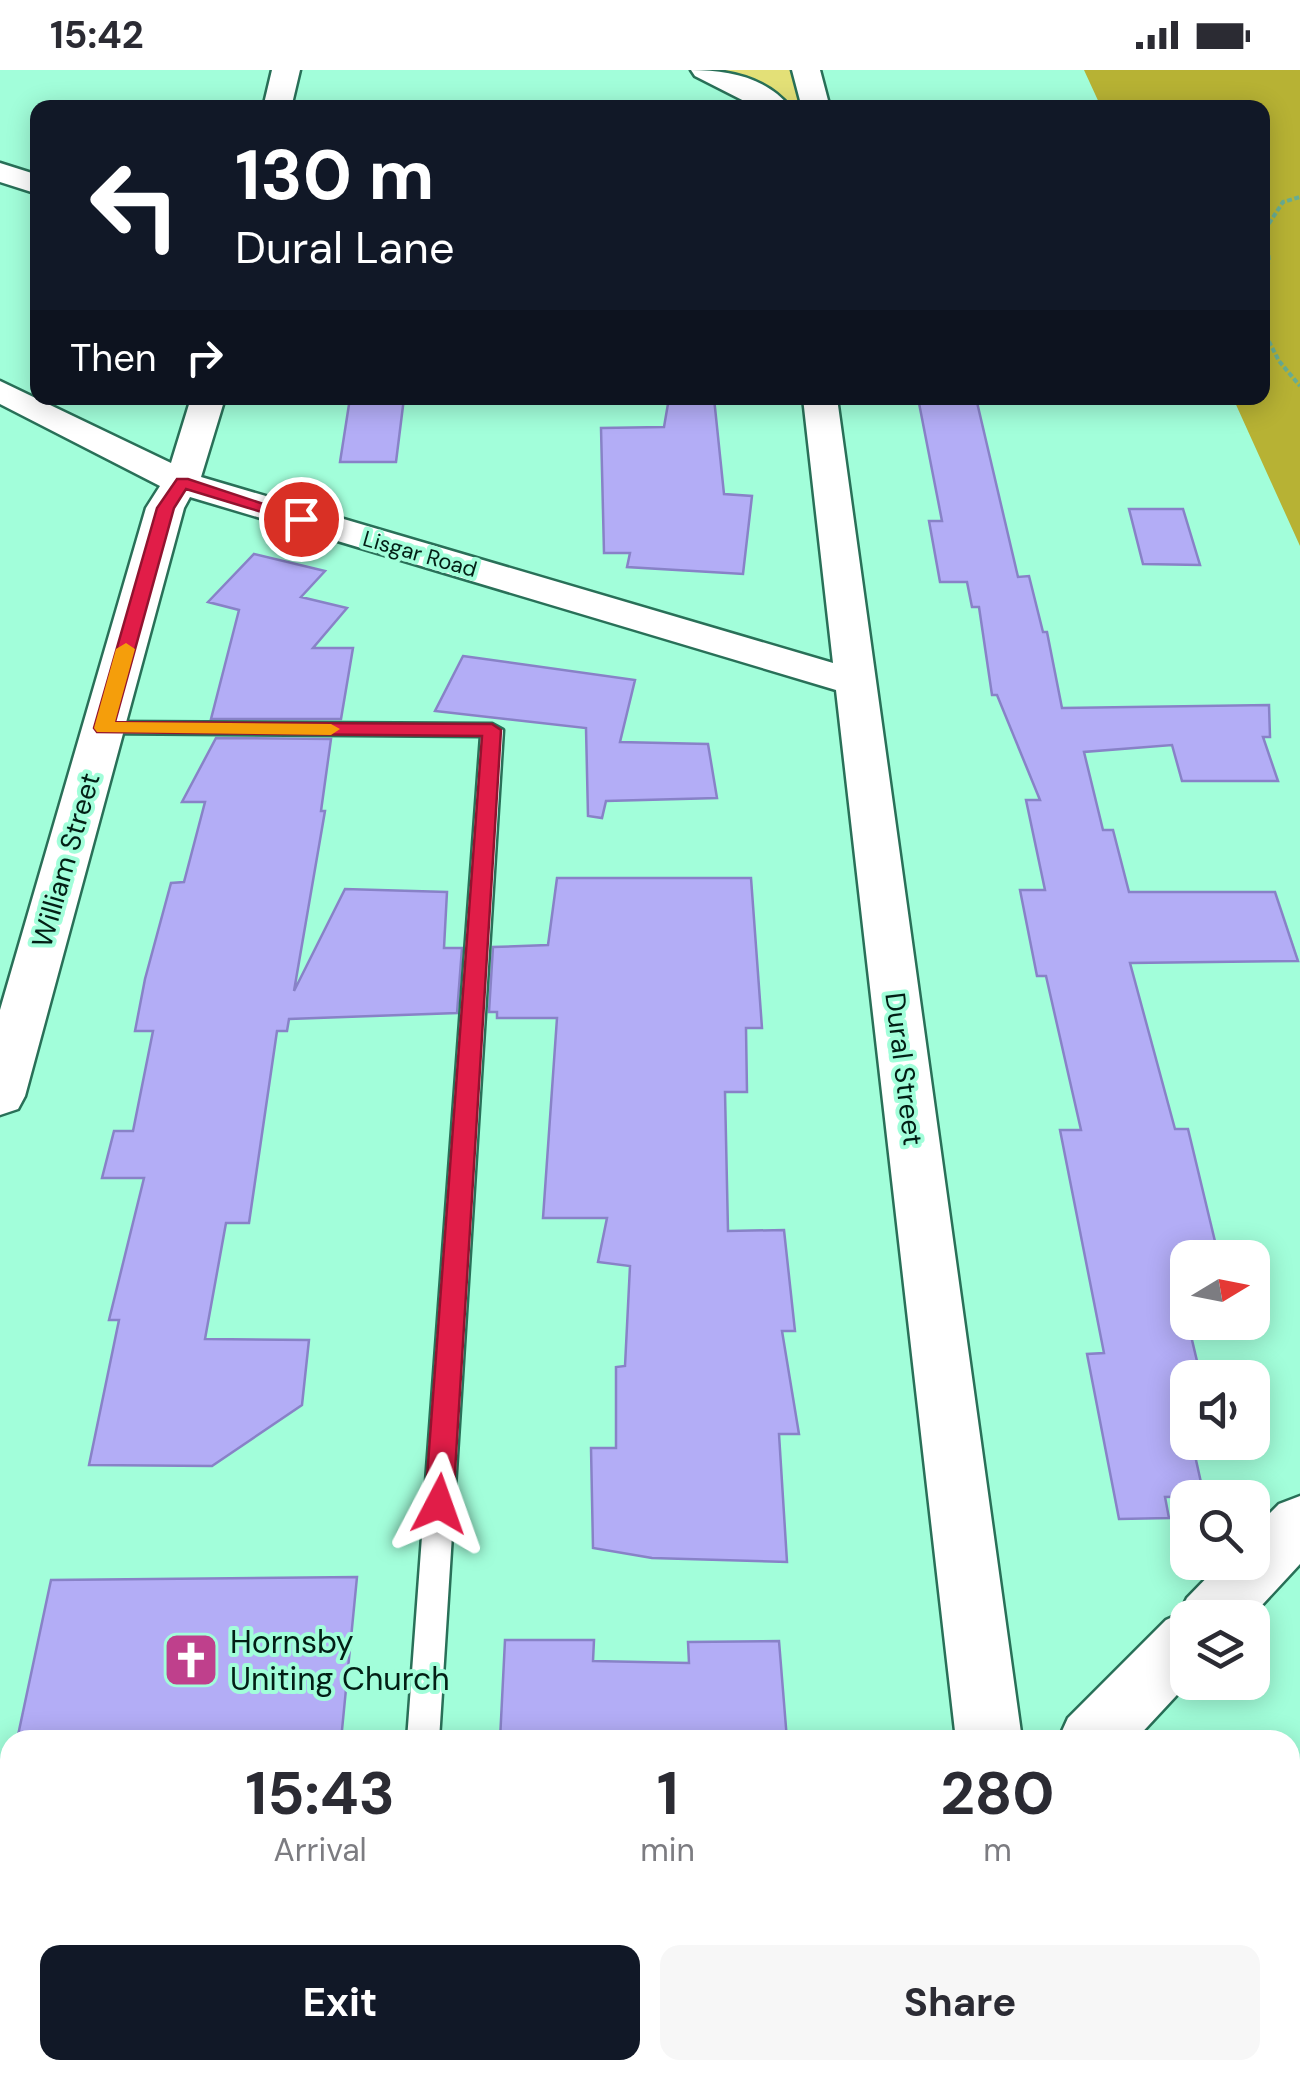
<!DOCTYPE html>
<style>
body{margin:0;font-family:"DM Sans",sans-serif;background:#f7f7f7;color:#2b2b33;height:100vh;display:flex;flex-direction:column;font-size:38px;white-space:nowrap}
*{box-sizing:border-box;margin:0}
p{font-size:32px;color:#7c7c81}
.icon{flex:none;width:55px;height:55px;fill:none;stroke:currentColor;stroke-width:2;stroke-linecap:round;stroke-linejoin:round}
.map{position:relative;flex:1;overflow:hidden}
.side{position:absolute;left:0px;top:1660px;width:1300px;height:350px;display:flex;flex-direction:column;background:#fff;border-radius:30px 30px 0 0;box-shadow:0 5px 25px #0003}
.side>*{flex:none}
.guide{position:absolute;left:30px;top:30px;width:1240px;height:305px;border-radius:20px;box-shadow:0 5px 25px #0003;background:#111827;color:#fff;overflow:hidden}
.needle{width:65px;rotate:80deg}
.buttons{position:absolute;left:1170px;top:1170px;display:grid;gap:20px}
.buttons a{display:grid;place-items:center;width:100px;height:100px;border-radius:20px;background:#fff;box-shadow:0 5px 25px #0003;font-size:50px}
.pin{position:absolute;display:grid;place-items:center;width:85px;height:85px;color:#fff;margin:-42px;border:5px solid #fff;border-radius:50%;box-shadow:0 2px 10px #0007}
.me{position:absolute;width:110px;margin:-55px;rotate:4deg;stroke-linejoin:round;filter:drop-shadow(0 0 8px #0008)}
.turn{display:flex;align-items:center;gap:35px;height:210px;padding:0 40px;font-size:45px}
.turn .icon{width:130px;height:130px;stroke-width:2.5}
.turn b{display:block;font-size:70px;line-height:85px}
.then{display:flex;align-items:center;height:95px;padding:0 40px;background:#0003;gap:20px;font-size:38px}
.eta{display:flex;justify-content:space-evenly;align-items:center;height:170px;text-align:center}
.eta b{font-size:60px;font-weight:700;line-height:70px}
.button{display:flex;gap:20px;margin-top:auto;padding:20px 40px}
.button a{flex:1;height:115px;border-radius:20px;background:#111827;color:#fff;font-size:40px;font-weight:700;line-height:115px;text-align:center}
.button a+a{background:#f7f7f7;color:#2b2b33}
.status{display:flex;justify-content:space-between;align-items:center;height:70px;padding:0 50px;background:#fff;direction:ltr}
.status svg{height:28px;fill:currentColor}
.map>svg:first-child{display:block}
.green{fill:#e3e077}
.forest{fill:#b7b234}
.building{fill:#b3adf6;stroke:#8882c7;stroke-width:2.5}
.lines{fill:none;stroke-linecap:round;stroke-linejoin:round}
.lane-casing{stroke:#297058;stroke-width:5}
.street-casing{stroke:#297058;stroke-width:5}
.path{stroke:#68ad93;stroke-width:4;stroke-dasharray:5 2.5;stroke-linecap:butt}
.lane{fill:#fff;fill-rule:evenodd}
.street{fill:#fff;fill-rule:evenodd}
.route{fill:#e11d48;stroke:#92132f;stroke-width:2.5}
.slow{fill:#f59e0b}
.labels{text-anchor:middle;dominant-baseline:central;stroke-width:8;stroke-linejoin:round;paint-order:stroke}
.far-street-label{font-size:22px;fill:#021f15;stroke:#a2feda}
.street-label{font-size:28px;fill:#021f15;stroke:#a2feda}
.near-poi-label{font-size:32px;fill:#021f15;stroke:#a2feda;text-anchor:start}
</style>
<div class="status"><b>15:42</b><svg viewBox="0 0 49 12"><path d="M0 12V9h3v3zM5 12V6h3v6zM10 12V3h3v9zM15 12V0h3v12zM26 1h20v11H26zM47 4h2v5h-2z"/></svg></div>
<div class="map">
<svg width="1300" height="2010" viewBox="0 0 1300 2010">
<rect width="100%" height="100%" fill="#a2feda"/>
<path class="green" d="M 712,0 L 798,0 L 809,37 L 781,37 Z"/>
<path class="forest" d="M 1084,0 L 1300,0 L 1300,476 L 1233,328 L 1262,328 L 1262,38 L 1101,37 Z"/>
<path class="building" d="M 350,328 L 404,328 L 396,392 L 340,392 Z
M 669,328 L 714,328 L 724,424 L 752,426 L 743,504 L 627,497 L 630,483 L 604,483 L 601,358 L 664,357 Z
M 918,328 L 976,328 L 1018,507 L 1029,506 L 1043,562 L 1047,562 L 1062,638 L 1269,635 L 1270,667 L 1263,667 L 1278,711 L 1182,711 L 1172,675 L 1084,682 L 1103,760 L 1113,760 L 1129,822 L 1275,822 L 1298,891 L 1130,893 L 1175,1059 L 1188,1059 L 1219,1188 L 1188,1188 L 1188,1253 L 1201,1308 L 1178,1308 L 1188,1352 L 1188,1372 L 1192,1372 L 1204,1426 L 1165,1427 L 1169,1448 L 1119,1449 L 1087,1284 L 1104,1283 L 1060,1060 L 1081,1060 L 1046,906 L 1037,906 L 1020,820 L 1045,820 L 1026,730 L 1040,730 L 997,625 L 992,625 L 979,537 L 972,537 L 967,512 L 940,512 L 929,451 L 942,451 Z
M 1129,439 L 1183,439 L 1200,495 L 1143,494 Z
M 254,484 L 325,501 L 301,527 L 347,538 L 313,578 L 353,578 L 341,649 L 211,649 L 239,540 L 208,532 Z
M 463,586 L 635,610 L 620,672 L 708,674 L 717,728 L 606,731 L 602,748 L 588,746 L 586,658 L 435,641 Z
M 216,668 L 331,669 L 321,741 L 325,741 L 294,921 L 345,819 L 447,822 L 444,878 L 462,878 L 457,943 L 289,949 L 287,961 L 277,961 L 249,1153 L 226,1153 L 205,1269 L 309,1270 L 302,1335 L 212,1396 L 89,1395 L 119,1250 L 109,1250 L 144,1108 L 102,1108 L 114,1061 L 133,1061 L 153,961 L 135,961 L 145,909 L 171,813 L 184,812 L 205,732 L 182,732 Z
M 557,808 L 751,808 L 762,958 L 746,958 L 747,1022 L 725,1022 L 728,1161 L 784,1160 L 795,1261 L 782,1261 L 799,1364 L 779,1364 L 787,1492 L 652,1488 L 593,1478 L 591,1378 L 616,1378 L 616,1297 L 625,1296 L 630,1196 L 598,1192 L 607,1148 L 543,1148 L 557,948 L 497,948 L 497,942 L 489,942 L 493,877 L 548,875 Z
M 357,1507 L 341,1670 L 17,1670 L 51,1510 Z
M 505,1570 L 594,1570 L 593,1591 L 689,1593 L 688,1572 L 779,1571 L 787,1670 L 500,1670 Z"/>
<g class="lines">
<g class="lane-casing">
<path id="lane" d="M 104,652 L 492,654 L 503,660 L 439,1670 L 407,1670 L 481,666 L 97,663 L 93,658 L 97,653 Z
M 383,2000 L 419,2000 L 418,2010 L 382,2010 Z"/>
</g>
<g class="street-casing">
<path id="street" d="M 272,0 L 300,0 L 291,38 L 263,38 Z
M 691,0 C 728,0 766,7 791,38 L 758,38 L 695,6 Z
M 792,0 L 820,0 L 830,38 L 802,38 Z
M 0,93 L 38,105 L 38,124 L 0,112 Z
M 0,311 L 171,393 L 191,328 L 225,328 L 201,407 L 833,593 L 803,328 L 837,328 L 1022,1670 L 956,1670 L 836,620 L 190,427 L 184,438 L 25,1026 L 18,1039 L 0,1045 L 0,940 L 146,438 L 160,416 L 0,334 Z
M 1300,1426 L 1300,1494 L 1250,1548 L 1188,1548 L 1189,1612 L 1135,1670 L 1058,1670 L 1068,1648 L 1166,1550 L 1179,1544 L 1187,1528 L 1222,1492 L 1252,1492 L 1252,1461 L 1279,1434 Z
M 0,1891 L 10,1891 L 10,1961 L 0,1963 Z
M 992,2000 L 1064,2000 L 1065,2010 L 993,2010 Z"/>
</g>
<path class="path" d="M 1262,203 L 1269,192 L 1266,158 L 1283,132 L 1300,127
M 1262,235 L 1268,249 L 1262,258
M 1262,258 L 1279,291 L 1300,316"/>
<use href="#lane" class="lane"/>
<use href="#street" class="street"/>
</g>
<path class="route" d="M 177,409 L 188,409 L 309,449 L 301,454 L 186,419 L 174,438 L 115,652 L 492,654 L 501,660 L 453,1434 L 449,1442 L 439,1446 L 429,1442 L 425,1434 L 482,666 L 97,662 L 94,658 L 157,438 Z"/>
<path class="slow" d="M 126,573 L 135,579 L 115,652 L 331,654 L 340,659 L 331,665 L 97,662 L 94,658 L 116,579 Z"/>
<defs>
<g id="church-square" transform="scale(2.875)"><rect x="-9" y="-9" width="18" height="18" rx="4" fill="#bf408c" stroke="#a2feda"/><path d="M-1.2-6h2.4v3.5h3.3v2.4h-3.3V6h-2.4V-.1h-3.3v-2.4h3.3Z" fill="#fff"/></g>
</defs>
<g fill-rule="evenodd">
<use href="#church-square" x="191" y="1590"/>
</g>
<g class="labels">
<g class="far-street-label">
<text transform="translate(420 484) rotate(16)">Lisgar Road</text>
</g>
<g class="street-label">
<text transform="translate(66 790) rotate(-74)">William Street</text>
<text transform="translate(904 999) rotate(83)">Dural Street</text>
</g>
<g class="near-poi-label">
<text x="230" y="1572">Hornsby<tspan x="230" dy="37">Uniting Church</tspan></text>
</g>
</g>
</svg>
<div class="buttons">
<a><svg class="needle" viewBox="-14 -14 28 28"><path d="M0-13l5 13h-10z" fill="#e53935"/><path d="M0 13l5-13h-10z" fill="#7c7c81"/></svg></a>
<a><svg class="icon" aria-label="sound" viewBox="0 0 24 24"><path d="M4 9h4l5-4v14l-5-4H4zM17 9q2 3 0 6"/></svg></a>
<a><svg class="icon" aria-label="search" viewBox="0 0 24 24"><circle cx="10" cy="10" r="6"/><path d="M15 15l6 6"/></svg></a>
<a><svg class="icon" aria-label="layers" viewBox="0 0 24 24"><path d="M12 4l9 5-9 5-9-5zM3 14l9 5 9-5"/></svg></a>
</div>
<div class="pin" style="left:301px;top:449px;background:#d93025"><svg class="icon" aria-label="arrive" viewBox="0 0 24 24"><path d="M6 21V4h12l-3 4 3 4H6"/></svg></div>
<svg class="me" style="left:439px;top:1434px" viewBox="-20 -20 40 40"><path d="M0-17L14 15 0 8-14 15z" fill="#e11d48" stroke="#fff" stroke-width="4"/></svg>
<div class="guide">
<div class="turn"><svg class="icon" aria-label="left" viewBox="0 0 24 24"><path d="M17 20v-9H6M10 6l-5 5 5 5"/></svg><div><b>130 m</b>Dural Lane</div></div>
<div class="then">Then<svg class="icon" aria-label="right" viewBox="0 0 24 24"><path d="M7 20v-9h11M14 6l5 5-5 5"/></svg></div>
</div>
<section class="side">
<div class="eta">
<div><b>15:43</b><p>Arrival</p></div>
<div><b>1</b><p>min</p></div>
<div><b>280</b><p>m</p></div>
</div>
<div class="button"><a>Exit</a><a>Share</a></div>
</section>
</div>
